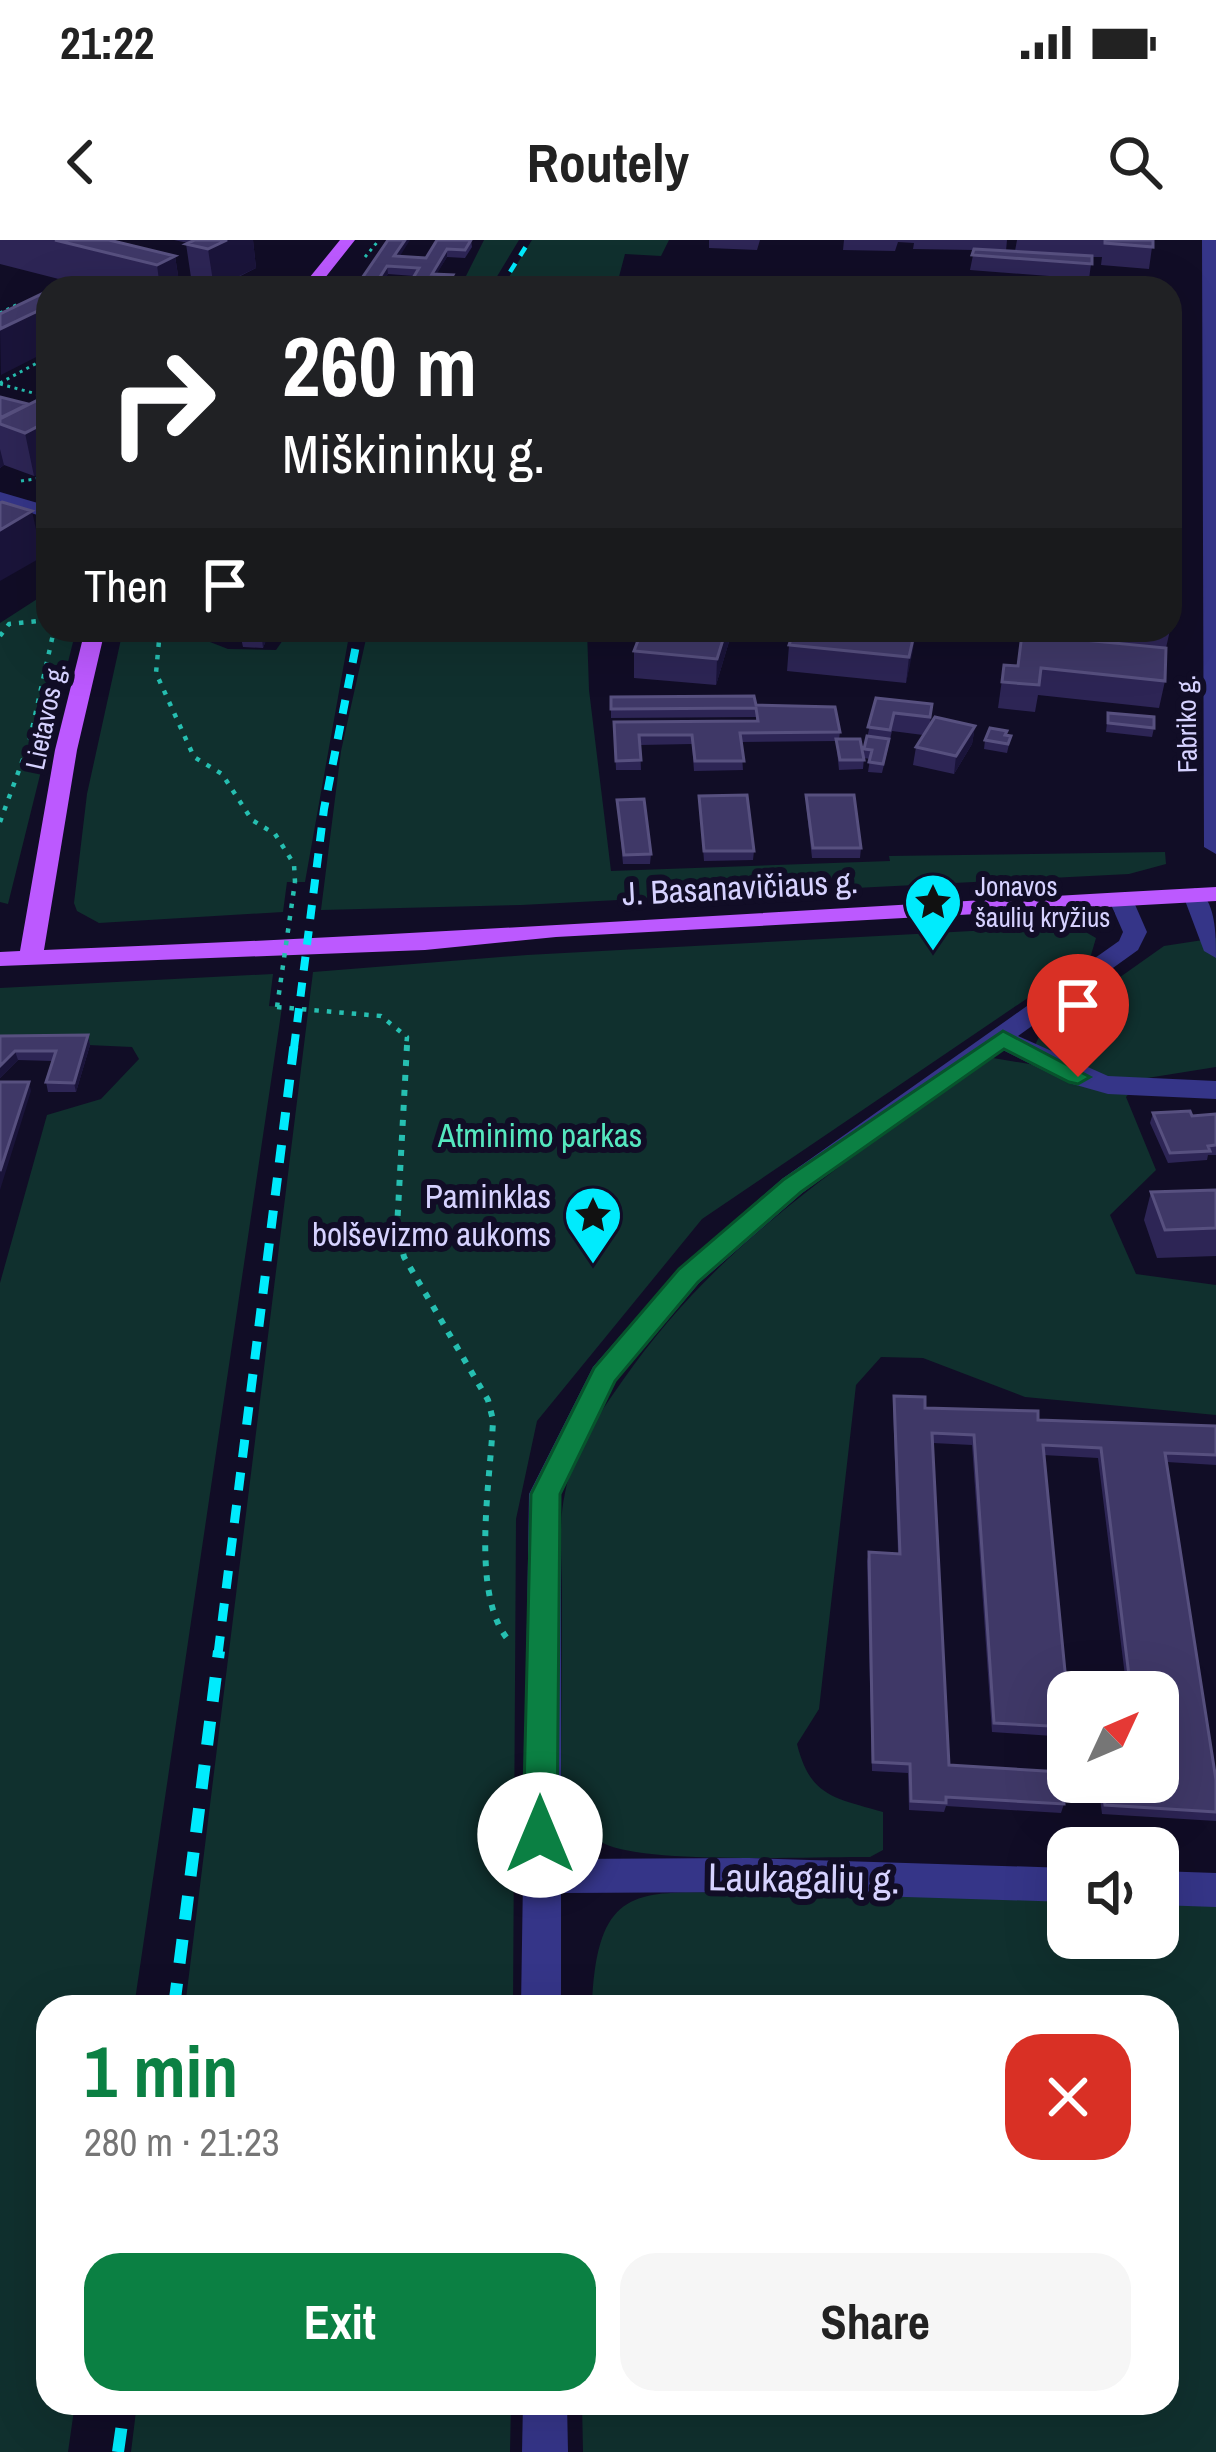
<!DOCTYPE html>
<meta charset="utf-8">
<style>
body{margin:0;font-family:"Archivo Narrow",sans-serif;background:#f6f6f6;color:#222;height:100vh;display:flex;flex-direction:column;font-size:45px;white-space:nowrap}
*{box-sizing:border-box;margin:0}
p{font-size:39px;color:#767676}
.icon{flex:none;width:66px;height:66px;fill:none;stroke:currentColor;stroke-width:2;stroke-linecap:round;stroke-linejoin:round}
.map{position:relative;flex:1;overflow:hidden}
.sheet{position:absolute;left:36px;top:1755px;width:1143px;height:420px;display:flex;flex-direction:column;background:#fff;border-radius:36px;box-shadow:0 12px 48px #0002}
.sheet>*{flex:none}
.hud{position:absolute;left:36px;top:36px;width:1146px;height:366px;border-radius:36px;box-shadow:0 12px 48px #0002;background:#202124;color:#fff;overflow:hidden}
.needle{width:78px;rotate:46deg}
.buttons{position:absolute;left:1047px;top:1431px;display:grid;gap:24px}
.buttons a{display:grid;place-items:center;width:132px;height:132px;border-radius:24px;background:#fff;box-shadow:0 12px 48px #0002;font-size:60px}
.pin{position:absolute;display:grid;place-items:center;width:102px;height:102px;color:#fff;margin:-123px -51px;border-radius:50% 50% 50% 0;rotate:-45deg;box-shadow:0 0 12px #0007}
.pin .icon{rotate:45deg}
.me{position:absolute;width:132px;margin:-66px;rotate:0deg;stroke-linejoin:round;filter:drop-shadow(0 0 9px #0008)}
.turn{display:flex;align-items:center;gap:42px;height:252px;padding:0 48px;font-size:54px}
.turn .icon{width:156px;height:156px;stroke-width:2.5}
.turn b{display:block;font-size:84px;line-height:102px}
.then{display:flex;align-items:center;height:114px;padding:0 48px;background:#0003;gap:24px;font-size:45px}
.round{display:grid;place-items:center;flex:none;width:126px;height:126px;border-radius:36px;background:#f6f6f6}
.overview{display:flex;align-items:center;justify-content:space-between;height:204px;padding:0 48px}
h1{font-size:72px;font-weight:700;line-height:90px;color:#0b8043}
.action{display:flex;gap:24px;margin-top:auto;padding:24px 48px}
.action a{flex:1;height:138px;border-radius:36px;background:#0b8043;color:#fff;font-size:48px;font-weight:700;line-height:138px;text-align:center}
.action a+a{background:#f6f6f6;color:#222}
.status{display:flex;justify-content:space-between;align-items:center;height:84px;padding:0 60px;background:#fff;direction:ltr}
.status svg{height:33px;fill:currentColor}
header{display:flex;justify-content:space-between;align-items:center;height:156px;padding:0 48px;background:#fff;font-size:54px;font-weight:700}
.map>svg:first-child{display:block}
.green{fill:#10302e}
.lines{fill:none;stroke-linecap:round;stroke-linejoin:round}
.path-far2{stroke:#26bfb1;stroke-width:3;stroke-dasharray:3 4.5;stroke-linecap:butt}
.path-far1{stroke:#26bfb1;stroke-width:4.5;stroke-dasharray:4.5 8;stroke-linecap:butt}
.path{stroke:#26bfb1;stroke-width:6;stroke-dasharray:6 9;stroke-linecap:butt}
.minor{fill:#353588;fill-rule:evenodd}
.major{fill:#bc59ff;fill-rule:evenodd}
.rail-far3{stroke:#00ebfd;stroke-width:4.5;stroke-dasharray:10 9;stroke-linecap:butt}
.rail-far2{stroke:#00ebfd;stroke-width:8;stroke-dasharray:14 12;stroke-linecap:butt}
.rail-far1{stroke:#00ebfd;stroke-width:9;stroke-dasharray:18 15;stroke-linecap:butt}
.rail{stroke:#00ebfd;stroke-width:12;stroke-dasharray:24 20;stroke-linecap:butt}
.path-bridge{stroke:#26bfb1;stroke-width:4.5;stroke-dasharray:4.5 8;stroke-linecap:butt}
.wall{fill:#2d2555}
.shaded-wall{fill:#1a143a}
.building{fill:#3f3867;stroke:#57507f;stroke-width:3}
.route{fill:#0b8043;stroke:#07532c;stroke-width:3}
.labels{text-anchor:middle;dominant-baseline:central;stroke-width:12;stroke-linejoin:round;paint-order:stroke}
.far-street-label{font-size:27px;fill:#d6d2ff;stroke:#110d26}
.far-poi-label{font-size:27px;fill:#d6d2ff;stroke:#110d26;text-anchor:start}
.street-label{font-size:33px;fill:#d6d2ff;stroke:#110d26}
.park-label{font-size:33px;fill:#55e8bf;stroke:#110d26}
.poi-label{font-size:33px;fill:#d6d2ff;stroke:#110d26;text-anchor:end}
.near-street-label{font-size:39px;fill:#d6d2ff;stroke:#110d26}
</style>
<div class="status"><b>21:22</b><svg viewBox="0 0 49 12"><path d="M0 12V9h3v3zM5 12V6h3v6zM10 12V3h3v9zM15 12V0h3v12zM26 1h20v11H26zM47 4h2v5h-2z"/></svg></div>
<header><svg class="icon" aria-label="back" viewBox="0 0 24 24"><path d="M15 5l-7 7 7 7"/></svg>Routely<svg class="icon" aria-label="search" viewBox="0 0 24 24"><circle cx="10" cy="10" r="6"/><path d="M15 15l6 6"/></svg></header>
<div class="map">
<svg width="1216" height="2212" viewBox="0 0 1216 2212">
<rect width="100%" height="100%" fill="#110d26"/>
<path class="green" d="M 484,0 L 519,0 L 490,48 L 460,48 Z
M 532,0 L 669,0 L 661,16 L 625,14 L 616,48 L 502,48 Z
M 48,352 L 48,390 L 76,390 L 8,664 L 0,662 L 0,383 Z
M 123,390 L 179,390 L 228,409 L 276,410 L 290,390 L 350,390 L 305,642 L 287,642 L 283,672 L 99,683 L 77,671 L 74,663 L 87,554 Z
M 368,390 L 587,390 L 589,450 L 611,631 L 890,621 L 889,616 L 1165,612 L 1166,624 L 1129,634 L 521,665 L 321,670 L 341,511 Z
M 1064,686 L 1077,687 L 1096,698 L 1091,715 L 702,979 L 537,1181 L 516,1279 L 513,1767 L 185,1767 L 313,732 L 527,715 Z
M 1216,698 L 1216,827 L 1141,839 L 1126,857 L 1156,930 L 1110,975 L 1136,1034 L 1216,1045 L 1216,1175 L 1025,1157 L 923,1118 L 881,1117 L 856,1145 L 819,1469 L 797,1504 C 810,1557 835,1558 883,1572 L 883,1610 L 870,1617 C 815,1616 644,1625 603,1603 C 583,1593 572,1573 561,1555 C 561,1487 562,1420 562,1353 C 562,1321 558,1284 565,1253 C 573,1212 599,1174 623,1140 C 721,999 855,915 993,818 L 1035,825 L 1034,807 L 1041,793 L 1164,706 Z
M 273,734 L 269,766 L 282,767 L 134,1767 L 48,1767 L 48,2163 L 75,2163 L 68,2212 L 0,2212 L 0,1043 L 47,875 L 101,859 L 139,819 L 132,807 L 0,801 L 0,748 Z
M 758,1652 L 1068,1659 L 1068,1698 L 1158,1698 L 1158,1661 L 1216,1664 L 1216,2212 L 583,2212 L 582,2163 L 1167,2163 L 1167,1767 L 592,1767 C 597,1632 646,1655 758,1652 Z
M 137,2163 L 511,2163 L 510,2212 L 131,2212 Z"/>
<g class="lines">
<path class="path-far2" d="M 365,17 L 379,0
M 0,73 L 18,64
M 0,143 L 48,117
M 0,144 L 48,157
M 21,241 L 48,237"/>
<path class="path-far1" d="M 160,390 L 156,433 L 194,517 L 222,534 L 252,580 L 275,594 L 294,624 L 295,642
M 0,396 L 9,384 L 48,380
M 0,582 L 29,503 L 54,390
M 277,767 L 381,776 L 407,797 L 406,808"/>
<path class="path" d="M 407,805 L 397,988 L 404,1017 L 488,1160 L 493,1180 C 491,1240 468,1360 512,1404"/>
<path class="minor" d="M 1202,0 L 1216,0 L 1216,614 L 1204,607 Z
M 0,252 L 48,266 L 48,278 L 0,264 Z
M 1195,648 C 1216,659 1216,694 1216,718 L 1204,711 L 1183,655 Z
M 1121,653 L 1133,660 L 1147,692 L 1138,710 L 1018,796 L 1108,836 L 1216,841 L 1216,859 L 1108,854 L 1069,843 L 1001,809 L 802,953 L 699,1043 L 616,1141 L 561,1254 L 561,1619 L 749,1618 L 1068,1628 L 1068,1662 L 749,1652 L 561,1653 L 561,1767 L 521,1767 L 529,1254 L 593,1127 L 679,1029 L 782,939 L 1119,701 L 1123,692 L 1109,660 Z
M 1158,1631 L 1216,1633 L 1216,1667 L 1158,1665 Z
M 523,2163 L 567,2163 L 568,2212 L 522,2212 Z"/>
<path class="major" d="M 340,0 L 355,0 L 317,48 L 301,48 Z
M 85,390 L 105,390 L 77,510 L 44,710 C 435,695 825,668 1216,647 L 1216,661 L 556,697 L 425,710 L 0,726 L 0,712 L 20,711 L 55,510 Z"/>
<path class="rail-far3" d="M 500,48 L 530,0"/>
<path class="rail-far2" d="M 294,808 L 324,569 L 359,390"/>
<path class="rail-far1" d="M 218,1414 L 294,805"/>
<path class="rail" d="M 174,1767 L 219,1411
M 118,2212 L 125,2163"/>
<path class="path-bridge" d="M 277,767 L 295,642"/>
</g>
<path class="wall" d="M 0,0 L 109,0 L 175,16 L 180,48 L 94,48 L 0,24 Z
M 174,0 L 253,0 L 256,28 L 217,48 L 192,44 L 186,4 L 188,3 Z
M 430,0 L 471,0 L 472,7 L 465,18 L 447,17 L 436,34 L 453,43 L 450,48 L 407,48 L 414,36 L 388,34 L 379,48 L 356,48 L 400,16 L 426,18 L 437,0 Z
M 709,0 L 760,0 L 757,10 L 709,8 Z
M 844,0 L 1007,0 L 1006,11 L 1015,11 L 1017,0 L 1153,0 L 1149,29 L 1101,25 L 1102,17 L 1092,17 L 1089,39 L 970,30 L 974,10 L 913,9 L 914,3 L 898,2 L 895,11 L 843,10 Z
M 48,155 L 48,229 L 34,236 L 4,225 L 0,228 L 0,157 L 28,164 Z
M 270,390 L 263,408 L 243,407 L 241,398 Z
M 916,390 L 906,443 L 787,431 L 789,405 Z
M 1072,390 L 1170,390 L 1166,408 L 1165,441 L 1159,468 L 1038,455 L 1035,472 L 998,468 L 1004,425 L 1017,426 L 1071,399 Z
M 731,395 L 716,445 L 634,438 L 634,411 Z
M 611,457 L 756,465 L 840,492 L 839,499 L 863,516 L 876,458 L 932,464 L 930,485 L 975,486 L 972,504 L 954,534 L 913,525 L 916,507 L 923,495 L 892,491 L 882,533 L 868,532 L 870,519 L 864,518 L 863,529 L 839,530 L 836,501 L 741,502 L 743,530 L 694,531 L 692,504 L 640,505 L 641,530 L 616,530 L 614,482 L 756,481 L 756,477 L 611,478 Z
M 1108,473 L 1154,488 L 1152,497 L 1106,492 Z
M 1006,495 L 1011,496 L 1007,513 L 984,509 L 985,500 Z
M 806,555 L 861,608 L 860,618 L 812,618 L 806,564 Z
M 699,556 L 754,611 L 753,620 L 704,621 Z
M 617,560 L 651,614 L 650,624 L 623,624 Z
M 88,795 L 90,805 L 76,852 L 48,852 L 46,842 L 53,821 L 18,820 L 0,838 L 0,796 Z
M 1153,873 L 1192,876 L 1216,874 L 1216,915 L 1208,915 L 1207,920 L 1168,923 L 1150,883 Z
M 1216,950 L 1216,1016 L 1157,1018 L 1144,980 L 1151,952 Z
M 894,1156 L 925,1168 L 1038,1180 L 1216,1186 L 1216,1225 L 1167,1222 L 1216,1540 L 1216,1581 L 1102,1574 L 1098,1542 L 1158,1542 L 1158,1452 L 1127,1452 L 1098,1218 L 1043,1215 L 1068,1462 L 1068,1497 L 992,1492 L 972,1205 L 933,1203 L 949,1525 L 1064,1564 L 1061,1573 L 946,1566 L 944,1572 L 909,1570 L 908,1533 L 872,1531 L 867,1321 L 869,1312 L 898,1313 L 893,1165 Z"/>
<path class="shaded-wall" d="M 216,0 L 253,0 L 256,28 L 214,48 L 208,9 Z
M 405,0 L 410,0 L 395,24 L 394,16 Z
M 447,9 L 447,17 L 432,42 L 432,34 Z
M 175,16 L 180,48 L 160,48 L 157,25 Z
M 387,26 L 388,34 L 379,48 L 373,48 Z
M 48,66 L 48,111 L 1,135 L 0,89 Z
M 48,181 L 48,229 L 34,236 L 25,193 Z
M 0,209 L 4,225 L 0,228 Z
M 32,271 L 42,317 L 0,341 L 0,290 Z
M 265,390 L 270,390 L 263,408 L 262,399 Z
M 726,390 L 731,390 L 731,395 L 716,445 L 717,419 Z
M 916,390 L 913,411 L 906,443 L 909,417 Z
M 975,486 L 972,504 L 954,534 L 956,516 Z
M 88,795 L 90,805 L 76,852 L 74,843 Z
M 15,811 L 18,820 L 0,838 L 0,826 Z
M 29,842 L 31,851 L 0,950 L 0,931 Z"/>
<path class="building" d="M 55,0 L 109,0 L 175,16 L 157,25 Z
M 195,0 L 227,0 L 208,9 L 186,4 Z
M 388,0 L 405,0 L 394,16 L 426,18 L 437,0 L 471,0 L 465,10 L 447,9 L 432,34 L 453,35 L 446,47 L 424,46 L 423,48 L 407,48 L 419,28 L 387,26 L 373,48 L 356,47 Z
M 1105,0 L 1153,0 L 1153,7 L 1105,3 Z
M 974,9 L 1092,16 L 1092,24 L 972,15 Z
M 48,51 L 48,66 L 0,89 L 0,74 Z
M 48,155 L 48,181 L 25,193 L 0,184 L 0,179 Z
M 0,157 L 28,164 L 0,178 Z
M 2,262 L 32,271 L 0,290 L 0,263 Z
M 1170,267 L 1173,267 L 1171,385 L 1170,385 Z
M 244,390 L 265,390 L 262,399 L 241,398 Z
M 642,390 L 726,390 L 717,419 L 634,411 Z
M 794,390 L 915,390 L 909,417 L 789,405 Z
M 1022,394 L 1166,408 L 1165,441 L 1041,428 L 1039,445 L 1002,442 L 1004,425 L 1018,426 Z
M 754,456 L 756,465 L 835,467 L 840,492 L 740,493 L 744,521 L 695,521 L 692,495 L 639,495 L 641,520 L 616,521 L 614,482 L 758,481 L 756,468 L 611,469 L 611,457 Z
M 876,458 L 932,464 L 930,477 L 894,473 L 890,490 L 868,487 Z
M 1108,473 L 1154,477 L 1154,488 L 1108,483 Z
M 935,477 L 975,486 L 956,516 L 916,507 Z
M 990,488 L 1007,491 L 1005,495 L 1011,496 L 1008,504 L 985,500 Z
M 867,496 L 889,499 L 883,524 L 869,522 L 872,510 L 864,509 Z
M 836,499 L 860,499 L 864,520 L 840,520 Z
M 747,555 L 754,611 L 704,611 L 699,556 Z
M 806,555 L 854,555 L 861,608 L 813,608 Z
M 644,559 L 651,614 L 624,615 L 617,560 Z
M 88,795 L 74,843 L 46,842 L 56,811 L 15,811 L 0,826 L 0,796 Z
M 0,842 L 29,842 L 0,931 Z
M 1190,871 L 1192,876 L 1216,874 L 1216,905 L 1208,906 L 1210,911 L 1170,913 L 1153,873 Z
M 1216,950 L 1216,988 L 1165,990 L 1151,952 Z
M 894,1156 L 925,1157 L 925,1168 L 1038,1171 L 1038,1180 L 1216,1186 L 1216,1215 L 1165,1213 L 1216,1540 L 1216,1572 L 1105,1565 L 1102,1542 L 1158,1542 L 1158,1452 L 1131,1452 L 1101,1208 L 1043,1205 L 1068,1462 L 1068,1487 L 994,1483 L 974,1195 L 932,1193 L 949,1525 L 1061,1532 L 1064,1564 L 946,1557 L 946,1563 L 911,1561 L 910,1524 L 873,1522 L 869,1312 L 900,1314 Z
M 1041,1761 L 1125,1767 L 1041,1767 Z"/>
<path class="route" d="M 1003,791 L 1090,837 L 1078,844 L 1069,842 L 1004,809 L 801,952 L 698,1042 L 615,1141 L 560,1254 L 557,1595 L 552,1605 L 540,1610 L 528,1605 L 523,1595 L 531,1254 L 594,1128 L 679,1029 L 783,940 Z"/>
<defs>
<g id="sight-pin" transform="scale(3)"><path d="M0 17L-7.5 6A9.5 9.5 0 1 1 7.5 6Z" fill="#00ebfd" stroke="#110d26"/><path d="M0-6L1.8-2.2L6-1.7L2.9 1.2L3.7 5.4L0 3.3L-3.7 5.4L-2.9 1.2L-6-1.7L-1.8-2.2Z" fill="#111"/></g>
</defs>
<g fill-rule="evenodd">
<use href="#sight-pin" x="933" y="662"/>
<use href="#sight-pin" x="593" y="975"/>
</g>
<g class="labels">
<g class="far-street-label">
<text transform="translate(45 476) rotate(-78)">Lietavos g.</text>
<text transform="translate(1186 484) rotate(-91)">Fabriko g.</text>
</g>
<g class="far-poi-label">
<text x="975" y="646">Jonavos<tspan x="975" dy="31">šaulių kryžius</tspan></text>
</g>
<g class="street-label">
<text transform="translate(740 647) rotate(-3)">J. Basanavičiaus g.</text>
</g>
<g class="park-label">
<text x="540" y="895">Atminimo parkas</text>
</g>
<g class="poi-label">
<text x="551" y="956">Paminklas<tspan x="551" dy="38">bolševizmo aukoms</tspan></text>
</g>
<g class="near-street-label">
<text transform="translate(804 1638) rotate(1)">Laukagalių g.</text>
</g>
</g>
</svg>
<div class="buttons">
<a><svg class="needle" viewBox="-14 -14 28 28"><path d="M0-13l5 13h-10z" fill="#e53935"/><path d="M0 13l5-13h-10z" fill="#767676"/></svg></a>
<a><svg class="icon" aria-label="sound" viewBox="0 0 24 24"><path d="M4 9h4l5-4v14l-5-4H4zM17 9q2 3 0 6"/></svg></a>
</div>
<div class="pin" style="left:1078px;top:837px;background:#d93025"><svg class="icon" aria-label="arrive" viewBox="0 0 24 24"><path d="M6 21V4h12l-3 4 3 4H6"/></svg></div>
<svg class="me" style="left:540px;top:1595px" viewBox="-20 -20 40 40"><circle r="19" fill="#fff"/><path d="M0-13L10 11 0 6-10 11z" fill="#0b8043"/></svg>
<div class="hud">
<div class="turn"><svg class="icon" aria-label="right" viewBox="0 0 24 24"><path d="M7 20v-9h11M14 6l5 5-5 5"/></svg><div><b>260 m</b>Miškininkų g.</div></div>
<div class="then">Then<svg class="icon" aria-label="arrive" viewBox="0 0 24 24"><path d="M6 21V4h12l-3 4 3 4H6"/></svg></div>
</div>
<section class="sheet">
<div class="overview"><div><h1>1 min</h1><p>280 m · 21:23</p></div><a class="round" style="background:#d93025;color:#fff"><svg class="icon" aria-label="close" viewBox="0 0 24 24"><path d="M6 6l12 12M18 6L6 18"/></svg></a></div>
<div class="action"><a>Exit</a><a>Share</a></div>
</section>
</div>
